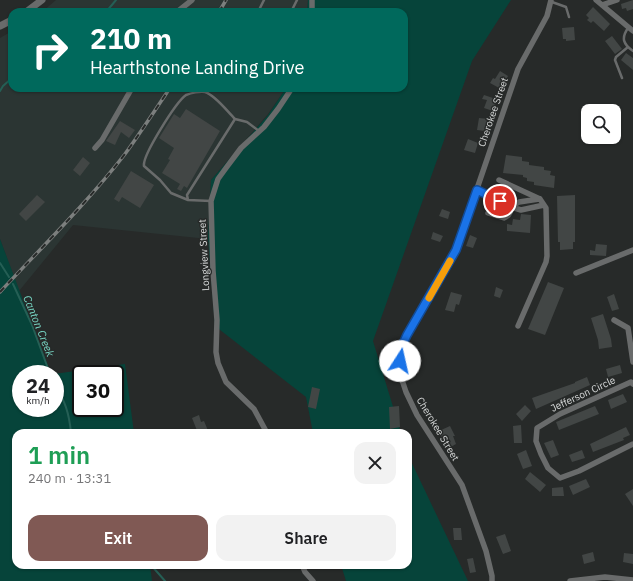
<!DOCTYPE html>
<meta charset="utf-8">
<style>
body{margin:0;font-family:"IBM Plex Sans",sans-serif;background:#f2f2f2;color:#202124;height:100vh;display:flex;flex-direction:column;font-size:15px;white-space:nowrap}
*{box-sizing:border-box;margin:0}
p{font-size:13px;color:#757577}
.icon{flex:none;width:22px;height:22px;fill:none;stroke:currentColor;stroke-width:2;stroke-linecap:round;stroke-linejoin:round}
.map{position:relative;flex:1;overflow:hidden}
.details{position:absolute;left:12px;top:429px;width:400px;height:140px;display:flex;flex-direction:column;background:#fff;border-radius:12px;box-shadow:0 1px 3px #0004}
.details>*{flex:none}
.hud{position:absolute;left:8px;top:8px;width:400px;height:84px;border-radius:12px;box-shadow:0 1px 3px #0004;background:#00695c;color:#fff;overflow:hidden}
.fabs{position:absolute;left:581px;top:104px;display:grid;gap:8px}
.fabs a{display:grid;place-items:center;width:40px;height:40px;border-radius:8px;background:#fff;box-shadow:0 1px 3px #0004;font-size:20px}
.speed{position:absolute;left:12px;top:365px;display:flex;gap:8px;font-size:20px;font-weight:700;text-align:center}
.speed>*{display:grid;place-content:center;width:52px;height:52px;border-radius:50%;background:#fff;box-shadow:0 1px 3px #0004;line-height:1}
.speed small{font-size:10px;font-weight:400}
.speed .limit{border:2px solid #111;border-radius:6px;background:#fff;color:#111}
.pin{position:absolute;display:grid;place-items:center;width:34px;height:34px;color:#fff;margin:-17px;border:2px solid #fff;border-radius:50%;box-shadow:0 1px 4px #0007}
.me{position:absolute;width:44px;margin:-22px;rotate:10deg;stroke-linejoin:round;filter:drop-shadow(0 0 3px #0008)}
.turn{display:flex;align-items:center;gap:14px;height:84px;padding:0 16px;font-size:18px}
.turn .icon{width:52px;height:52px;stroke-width:2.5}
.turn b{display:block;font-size:28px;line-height:34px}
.round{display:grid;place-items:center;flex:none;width:42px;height:42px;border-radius:12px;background:#f2f2f2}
.headline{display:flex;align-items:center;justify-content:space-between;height:68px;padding:0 16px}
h1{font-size:24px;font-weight:600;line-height:30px;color:#1e9e55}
.button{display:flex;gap:8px;margin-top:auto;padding:8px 16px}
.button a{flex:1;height:46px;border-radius:12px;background:#805954;color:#fff;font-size:16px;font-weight:600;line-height:46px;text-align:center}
.button a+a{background:#f2f2f2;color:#202124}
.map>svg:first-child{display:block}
.built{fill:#2b3533}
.green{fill:#06443a;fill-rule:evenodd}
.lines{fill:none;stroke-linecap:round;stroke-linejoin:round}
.stream{stroke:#255f55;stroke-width:2}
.building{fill:#424645}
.service{stroke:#696b6b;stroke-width:2.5}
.minor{stroke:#696b6b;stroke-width:5.5}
.tertiary{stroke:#696b6b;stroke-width:7}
.rail-casing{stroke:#7c7f7e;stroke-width:3.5}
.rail{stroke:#272a29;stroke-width:2;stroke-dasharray:6;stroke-linecap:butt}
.route-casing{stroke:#114b97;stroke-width:10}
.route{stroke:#1a73e8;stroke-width:7}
.slow{stroke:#f59e0b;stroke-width:7}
.labels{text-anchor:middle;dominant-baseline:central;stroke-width:3;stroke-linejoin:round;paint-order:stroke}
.street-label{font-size:10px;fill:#d5d7d7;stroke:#272a29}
.water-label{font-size:11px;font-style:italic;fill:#75d2c0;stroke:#272a29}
</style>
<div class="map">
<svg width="633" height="581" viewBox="0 0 633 581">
<rect width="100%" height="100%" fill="#272a29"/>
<path class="built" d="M 56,0 L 308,0 L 307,12 L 42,12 Z
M 12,31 L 12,88 L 286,88 L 268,114 L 211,180 L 208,239 L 73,225 L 19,291 L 0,239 L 0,38 Z"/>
<path class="green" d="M 308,0 L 511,0 L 472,61 L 373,341 L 401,433 L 313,433 L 306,397 L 215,326 L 208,238 L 211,180 L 268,115 L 286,88 L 404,88 L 404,12 L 307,12 Z
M 0,239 L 51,374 L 21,374 L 21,408 L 55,408 L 55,374 L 54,374 L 125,364 L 134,433 L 16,433 L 16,565 L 150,565 L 152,581 L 0,581 ZM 81,374 L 115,374 L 115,408 L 81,408 Z
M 408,455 L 468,581 L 346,581 L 341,565 L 408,565 Z"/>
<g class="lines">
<path class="stream" d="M 106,12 L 116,0
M 0,91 L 3,86 L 12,78
M 0,263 L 9,277
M 13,284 L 32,325 L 50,374
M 55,384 C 65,402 69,412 71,433
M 151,565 L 165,581"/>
</g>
<path class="building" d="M 633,0 L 633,9 L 627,11 L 626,8 L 622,9 L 621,4 Z
M 593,7 L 610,24 L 604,31 L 593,21 L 591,23 L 587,20 L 589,18 L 586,15 Z
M 574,27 L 575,40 L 566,41 L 566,39 L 563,39 L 562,28 Z
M 612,36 L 622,49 L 615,54 L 605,41 Z
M 626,53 L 633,58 L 633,70 L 621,60 Z
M 500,71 L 508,76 L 501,89 L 490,83 L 493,78 L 495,79 Z
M 484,95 L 496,99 L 493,111 L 484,108 L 487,100 L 482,99 Z
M 186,109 L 220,131 L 187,188 L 184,186 L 181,191 L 177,189 L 180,184 L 162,173 L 170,160 L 168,159 L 174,148 L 159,138 L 174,114 L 180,118 Z
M 479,118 L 488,119 L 485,131 L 477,130 Z
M 120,121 L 135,130 L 129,138 L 121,132 L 115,145 L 106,141 Z
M 468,139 L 478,143 L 475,153 L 464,150 Z
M 506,155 L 522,157 L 522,161 L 529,162 L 529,165 L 544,167 L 544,170 L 551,171 L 550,175 L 555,176 L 554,188 L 534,185 L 534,182 L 527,181 L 527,178 L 523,177 L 523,175 L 503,173 Z
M 83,157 L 90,163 L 80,176 L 73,170 Z
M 131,171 L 154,185 L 140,208 L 122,197 L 119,202 L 114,199 Z
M 37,195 L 45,202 L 26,221 L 19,214 Z
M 575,195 L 575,242 L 573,242 L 573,249 L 560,250 L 560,242 L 558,242 L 557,196 Z
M 442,209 L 450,212 L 448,219 L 439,216 Z
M 521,214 L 531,215 L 530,233 L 507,231 L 507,224 L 512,225 L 513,219 L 520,220 Z
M 433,232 L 443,236 L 440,242 L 431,239 Z
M 470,235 L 477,238 L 473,248 L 466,246 Z
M 596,244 L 607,245 L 606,256 L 590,255 L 590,250 L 595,251 Z
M 548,282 L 564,288 L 545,335 L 528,329 Z
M 496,287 L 503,290 L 500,298 L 494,296 Z
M 451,292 L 462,295 L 459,305 L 456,304 L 454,312 L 445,310 Z
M 614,294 L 619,309 L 612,311 L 607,297 Z
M 603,314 L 611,339 L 612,347 L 599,349 L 598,340 L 591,318 Z
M 620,365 L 622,373 L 608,377 L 606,369 Z
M 587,377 L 590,385 L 536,409 L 532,398 L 575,383 L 575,382 Z
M 312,387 L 320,389 L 316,409 L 308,407 Z
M 623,394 L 627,402 L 611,409 L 608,400 Z
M 525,405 L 531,411 L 522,421 L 516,414 Z
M 399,406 L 400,427 L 390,429 L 389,407 Z
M 595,406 L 599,414 L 559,430 L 556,422 Z
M 199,415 L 201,422 L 204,421 L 209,433 L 198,433 L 192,418 Z
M 521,425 L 522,443 L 514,443 L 513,426 Z
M 450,426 L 455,436 L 453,436 L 456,444 L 447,449 L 439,431 Z
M 626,427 L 630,435 L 623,438 L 624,440 L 593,452 L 590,444 Z
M 553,440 L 559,455 L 551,458 L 544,443 Z
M 526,450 L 532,466 L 523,469 L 517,454 Z
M 582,450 L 585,458 L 572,462 L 569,455 Z
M 530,472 L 546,485 L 540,492 L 525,479 Z
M 586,479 L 590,487 L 573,495 L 569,486 Z
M 563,487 L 564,496 L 552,496 L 552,488 Z
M 633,489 L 633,506 L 625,494 Z
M 453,528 L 461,528 L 462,540 L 454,540 Z
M 505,534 L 511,551 L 503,554 L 496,537 Z
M 593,552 L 595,561 L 584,564 L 582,555 Z
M 624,553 L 633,554 L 633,564 L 623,562 Z
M 473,558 L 476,572 L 470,573 L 467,559 Z"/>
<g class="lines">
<path class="service" d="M 552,2 L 566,7 L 569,17
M 258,12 L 264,0
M 291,12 L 297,0
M 628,28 C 621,38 623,44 633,51
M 622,78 L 615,60 L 616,57 L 628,47
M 188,200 L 171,193 L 160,180 L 144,166 C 142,156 176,102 186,95 C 191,93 200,91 205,92 C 215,95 227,111 235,119
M 211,201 L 188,200 L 187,195 L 235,119 L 247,122 L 259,131"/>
<path class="minor" d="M 596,0 L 633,31
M 602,5 L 617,0
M 177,12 L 192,0
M 312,12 L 312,0
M 95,148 L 102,140 L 132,88
M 499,180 L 540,199
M 477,191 L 511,207 L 521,210 L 544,205
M 511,207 L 519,202 L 539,199
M 488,213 L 504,218 C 509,216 511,212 511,207
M 576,273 L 633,250
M 614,320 L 628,328 L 633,362
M 518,326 L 546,262 L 547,256 L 546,208 L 540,199
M 633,384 L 631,382 L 560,414 L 537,428 L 536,441 L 541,454 L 548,468 L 560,478 L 579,471 L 633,444
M 267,433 L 254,409 L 226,382 L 218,363 L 216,352 L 217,320 L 213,271 L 211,201 L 218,179 L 226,168 L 241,148 L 264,127 L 278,109 L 292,88
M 302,565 L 305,572 L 313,581
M 492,581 L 492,576 L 486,551 L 462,485 L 417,415 L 406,392 L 400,374 L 401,348 L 407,335 L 456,250 L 518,69 L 547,16 L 551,0
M 570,581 L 605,577 L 633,580"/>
<path class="tertiary" d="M 26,12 L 42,0
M 0,26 L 12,20"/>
<g class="rail-casing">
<path id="rail" d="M 219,12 L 226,0
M 0,292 C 42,247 87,203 125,154 C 141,132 155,110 170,88"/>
</g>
<use href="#rail" class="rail"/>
</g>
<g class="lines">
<g class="route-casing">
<path id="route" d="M 400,361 L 401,348 L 407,335 L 456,250 L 477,190 L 500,201"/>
</g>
<use href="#route" class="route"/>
<path class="slow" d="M 429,298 L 450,261"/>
</g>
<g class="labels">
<g class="street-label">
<text transform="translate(493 112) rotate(-71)">Cherokee Street</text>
<text transform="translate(204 255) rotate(-93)">Longview Street</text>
<text transform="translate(583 394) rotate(-25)">Jefferson Circle</text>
<text transform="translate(438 429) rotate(59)">Cherokee Street</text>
</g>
<g class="water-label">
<text transform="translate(39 326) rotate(68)">Canton Creek</text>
</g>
</g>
</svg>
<div class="fabs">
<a><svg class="icon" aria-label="search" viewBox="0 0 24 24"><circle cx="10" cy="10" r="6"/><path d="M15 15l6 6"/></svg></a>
</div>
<div class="speed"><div>24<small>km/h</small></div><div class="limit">30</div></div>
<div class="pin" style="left:500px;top:201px;background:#d93025"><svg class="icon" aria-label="arrive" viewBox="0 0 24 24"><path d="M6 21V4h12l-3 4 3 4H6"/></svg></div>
<svg class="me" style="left:400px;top:361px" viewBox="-20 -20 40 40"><circle r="19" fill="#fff"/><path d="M0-13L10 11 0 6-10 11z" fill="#1a73e8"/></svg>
<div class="hud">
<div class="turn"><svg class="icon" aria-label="right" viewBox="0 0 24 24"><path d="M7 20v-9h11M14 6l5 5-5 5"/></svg><div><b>210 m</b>Hearthstone Landing Drive</div></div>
</div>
<section class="details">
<div class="headline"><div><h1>1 min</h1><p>240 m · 13:31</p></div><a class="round"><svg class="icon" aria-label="close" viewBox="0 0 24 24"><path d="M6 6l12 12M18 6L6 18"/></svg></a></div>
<div class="button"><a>Exit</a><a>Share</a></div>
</section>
</div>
